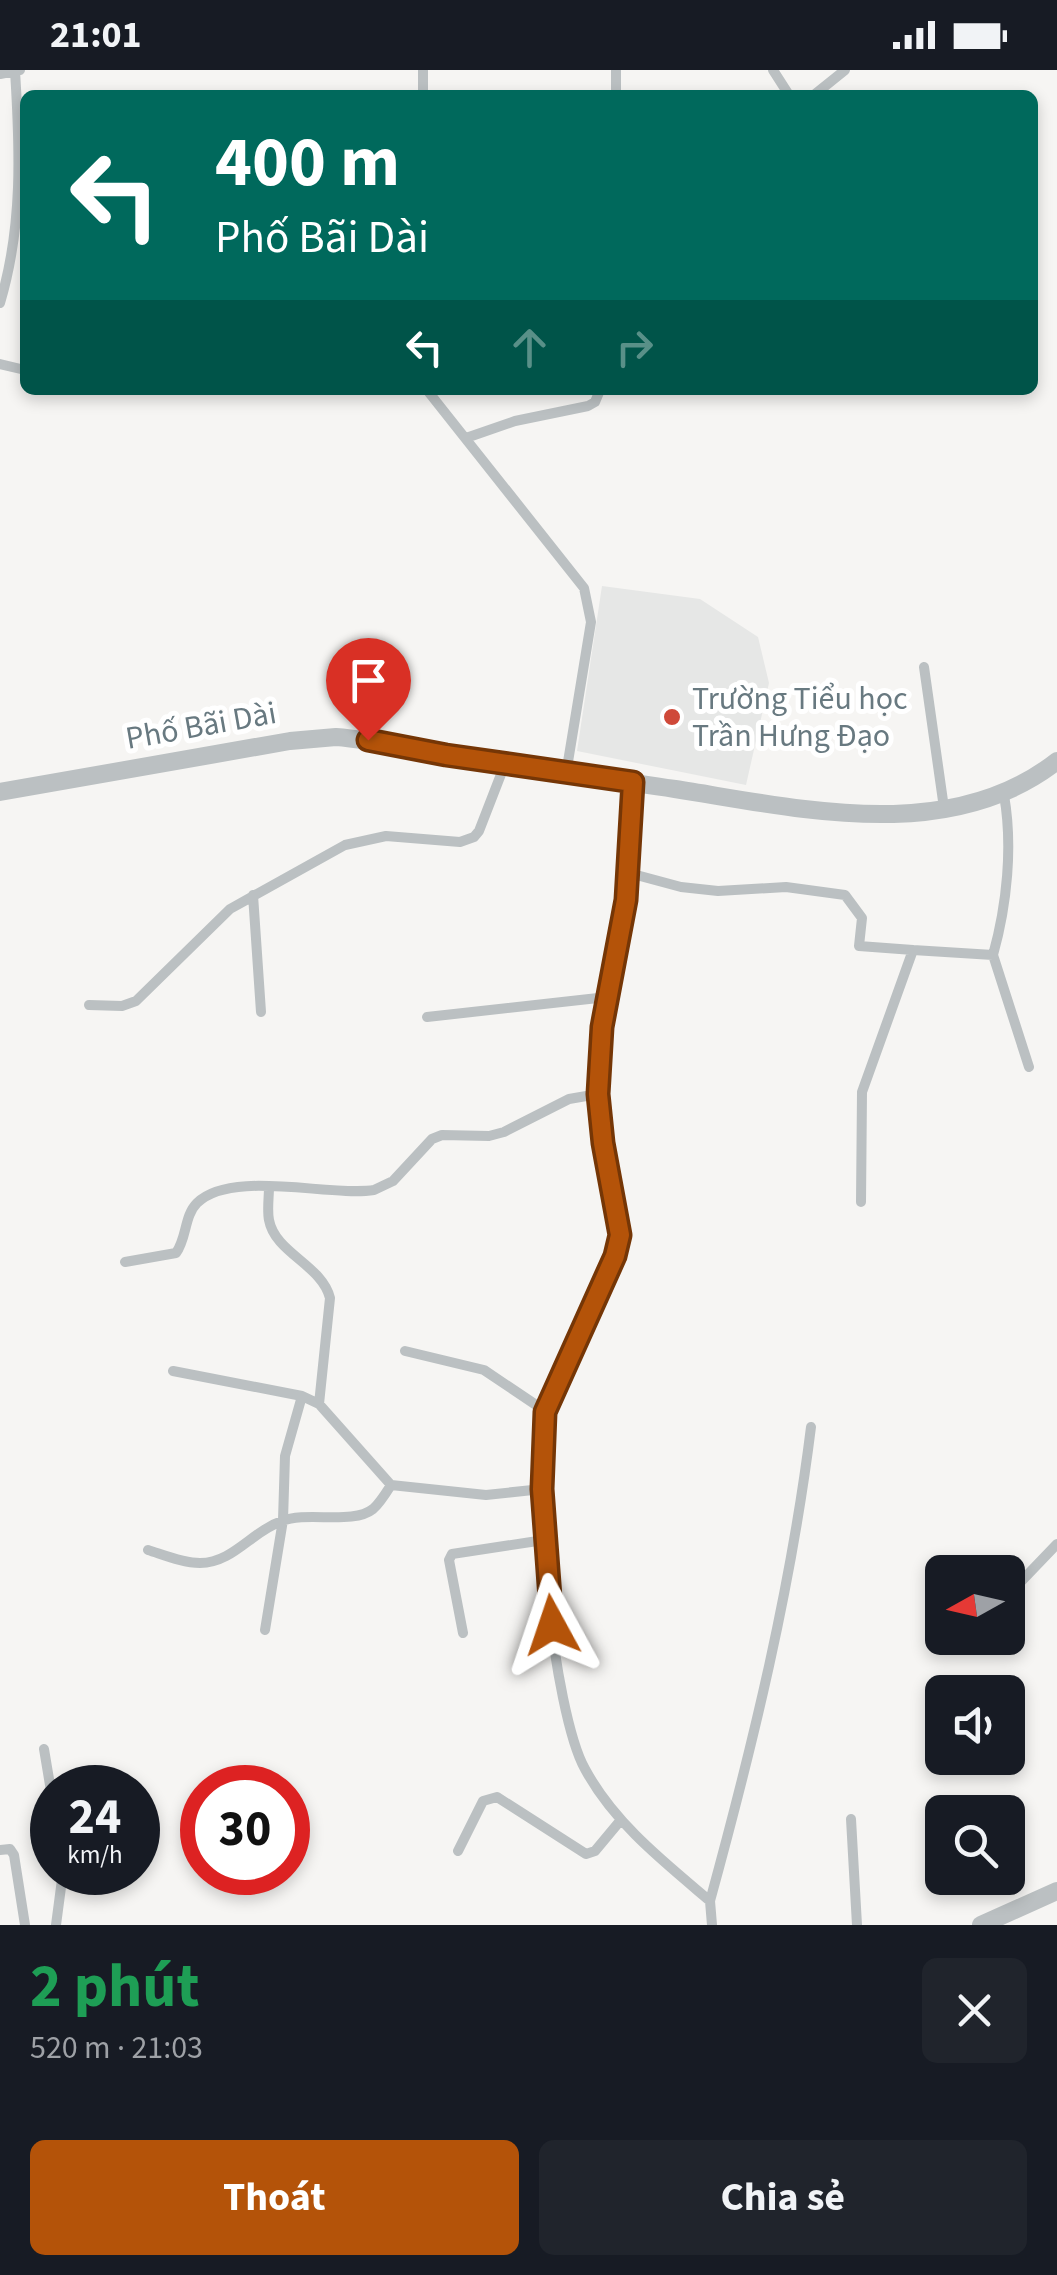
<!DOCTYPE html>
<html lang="vi">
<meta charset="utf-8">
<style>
body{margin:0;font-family:"Source Sans 3",sans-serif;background:#20242c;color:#f1f3f6;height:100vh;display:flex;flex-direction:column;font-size:38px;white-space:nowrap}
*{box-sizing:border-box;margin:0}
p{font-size:32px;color:#9ea1a6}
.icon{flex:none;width:55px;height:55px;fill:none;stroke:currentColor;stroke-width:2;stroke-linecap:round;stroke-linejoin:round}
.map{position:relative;height:1855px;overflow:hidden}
.sheet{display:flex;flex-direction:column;background:#171b24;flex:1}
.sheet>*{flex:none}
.guide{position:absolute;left:20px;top:20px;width:1018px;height:305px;border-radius:15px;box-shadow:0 5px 15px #0003;background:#00695c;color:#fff;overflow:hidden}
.needle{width:65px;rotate:262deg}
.controls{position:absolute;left:925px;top:1485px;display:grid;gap:20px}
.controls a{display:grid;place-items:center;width:100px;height:100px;border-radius:15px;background:#171b24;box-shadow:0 5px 15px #0003;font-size:50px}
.speed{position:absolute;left:30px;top:1695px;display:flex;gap:20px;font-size:50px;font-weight:700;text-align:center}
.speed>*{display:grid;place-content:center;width:130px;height:130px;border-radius:50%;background:#171b24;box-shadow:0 5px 15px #0003;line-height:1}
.speed small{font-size:25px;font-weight:400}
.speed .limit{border:15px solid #d22;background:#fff;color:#111}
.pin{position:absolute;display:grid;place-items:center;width:85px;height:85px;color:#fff;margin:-102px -42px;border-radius:50% 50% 50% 0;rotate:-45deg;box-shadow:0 0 10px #0007}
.pin .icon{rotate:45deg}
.me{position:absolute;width:110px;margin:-55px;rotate:355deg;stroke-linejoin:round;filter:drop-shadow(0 0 8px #0008)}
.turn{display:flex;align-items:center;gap:35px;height:210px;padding:0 30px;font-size:45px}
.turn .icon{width:130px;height:130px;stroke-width:2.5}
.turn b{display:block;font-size:70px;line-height:85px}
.lanes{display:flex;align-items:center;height:95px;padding:0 30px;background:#0003;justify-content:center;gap:50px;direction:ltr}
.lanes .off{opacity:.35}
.round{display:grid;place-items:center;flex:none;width:105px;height:105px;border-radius:15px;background:#20242c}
.summary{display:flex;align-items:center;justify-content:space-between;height:170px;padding:0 30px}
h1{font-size:60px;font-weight:700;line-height:75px;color:#1e9e55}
.button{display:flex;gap:20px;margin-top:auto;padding:20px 30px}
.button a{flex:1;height:115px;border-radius:15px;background:#b45309;color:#fff;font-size:40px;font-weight:700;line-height:115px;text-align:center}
.button a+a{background:#20242c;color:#f1f3f6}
.status{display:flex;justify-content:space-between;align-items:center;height:70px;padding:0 50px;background:#171b24;direction:ltr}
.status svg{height:28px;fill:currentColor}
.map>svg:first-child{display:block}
.built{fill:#e6e7e6}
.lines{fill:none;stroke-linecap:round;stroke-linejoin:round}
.minor{stroke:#bbc0c2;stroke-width:10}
.tertiary{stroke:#bbc0c2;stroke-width:18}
.route-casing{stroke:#753606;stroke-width:25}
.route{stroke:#b45309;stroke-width:18}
.poi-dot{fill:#cf4939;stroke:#fff;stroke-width:4}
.labels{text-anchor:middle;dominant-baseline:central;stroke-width:10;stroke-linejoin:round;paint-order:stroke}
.poi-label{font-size:32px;fill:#687980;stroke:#fff;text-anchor:start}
.street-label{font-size:32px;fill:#687980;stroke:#fff}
</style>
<div class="status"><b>21:01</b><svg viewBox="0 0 49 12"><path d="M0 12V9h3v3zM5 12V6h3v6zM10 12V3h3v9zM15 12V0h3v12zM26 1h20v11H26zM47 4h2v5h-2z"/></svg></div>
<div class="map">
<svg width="1057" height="1855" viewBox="0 0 1057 1855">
<rect width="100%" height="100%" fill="#f6f5f3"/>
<path class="built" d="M 602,516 L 700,529 L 758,567 L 769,613 L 746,715 L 577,681 Z"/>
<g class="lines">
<path class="minor" d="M 423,0 L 423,25
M 773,0 L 789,25
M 0,4 L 20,0
M 616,25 L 616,0
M 814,25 L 845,0
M 0,233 C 23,156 20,80 15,1
M 0,294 L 25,300
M 427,320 L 584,518 L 591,552 L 566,704
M 466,368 L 515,351 L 588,336 L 595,332 L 600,320
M 924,597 L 944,738
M 633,712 L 626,830 L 602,957 L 598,1024 L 603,1073 L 620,1165 L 615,1186 C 592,1234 559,1288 546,1339 C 529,1403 553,1642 585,1699 C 614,1753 664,1792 710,1831 L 712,1855
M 629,803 L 681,817 L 718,821 L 786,817 L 845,825 L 862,848 L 859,876 L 913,880
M 253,825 L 261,942
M 993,885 L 1029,997
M 89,935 L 122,936 L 136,931 L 230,839 L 345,775 L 386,766 L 460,772 L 474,767 L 479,761 L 505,694
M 427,947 L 607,927
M 269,1117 C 269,1127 267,1140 269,1150 C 275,1183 322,1195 330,1228 L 319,1334
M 861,1132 L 862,1022 L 913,880 L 993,885 C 1007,835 1013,776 1004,725
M 125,1192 L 176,1183 C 187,1168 184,1146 197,1133 C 231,1099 329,1127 374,1120 L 393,1111 L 432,1069 L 442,1065 L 489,1066 L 504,1062 L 569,1029 L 598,1024
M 405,1281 L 484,1300 L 545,1341
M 173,1301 L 302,1326 L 319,1334 L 391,1415 L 486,1425 L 542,1419
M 148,1480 C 164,1485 183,1493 200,1493 C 233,1493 252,1461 282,1451 C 307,1441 353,1455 373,1439 C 380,1433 386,1423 391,1415
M 1008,1525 L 1057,1474
M 265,1560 L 283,1450 L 285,1386 L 302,1326
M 463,1563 L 449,1490 L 452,1484 L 544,1470
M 44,1679 L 52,1727
M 851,1749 L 857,1855
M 0,1780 L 10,1779 L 14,1785 L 25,1855
M 458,1781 L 483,1731 L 497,1727 L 586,1784 L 595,1781 L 620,1751
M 710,1831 C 753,1674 791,1518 811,1357
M 56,1855 L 63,1802"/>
<path class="tertiary" d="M 0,722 L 290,671 L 336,667 C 374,670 411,679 449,685 C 524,698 599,707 675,719 C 798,738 949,776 1057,691
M 981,1855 L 1057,1821"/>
</g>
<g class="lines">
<g class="route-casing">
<path id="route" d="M 368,670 L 446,685 L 633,712 L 626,830 L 602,957 L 598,1024 L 603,1073 L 620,1165 L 615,1186 L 545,1342 L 542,1419 L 552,1555"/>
</g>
<use href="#route" class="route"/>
</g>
<circle class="poi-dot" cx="672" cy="647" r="10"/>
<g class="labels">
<g class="poi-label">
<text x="692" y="629">Trường Tiểu học<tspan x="692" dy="37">Trần Hưng Đạo</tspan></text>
</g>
<g class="street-label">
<text transform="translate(201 656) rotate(-10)">Phố Bãi Dài</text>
</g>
</g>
</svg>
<div class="controls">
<a><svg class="needle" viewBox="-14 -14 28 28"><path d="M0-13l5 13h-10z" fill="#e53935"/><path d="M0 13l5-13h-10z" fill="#9ea1a6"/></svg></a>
<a><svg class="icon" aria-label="sound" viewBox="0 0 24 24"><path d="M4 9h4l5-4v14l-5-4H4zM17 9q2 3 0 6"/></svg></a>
<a><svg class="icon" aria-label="search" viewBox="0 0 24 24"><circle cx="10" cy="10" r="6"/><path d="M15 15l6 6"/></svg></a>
</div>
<div class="speed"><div>24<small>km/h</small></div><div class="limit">30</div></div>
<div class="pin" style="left:368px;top:670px;background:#d93025"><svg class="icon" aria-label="arrive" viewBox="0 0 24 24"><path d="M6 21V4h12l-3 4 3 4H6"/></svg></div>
<svg class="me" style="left:552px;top:1555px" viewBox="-20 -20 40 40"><path d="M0-17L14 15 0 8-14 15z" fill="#b45309" stroke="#fff" stroke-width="4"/></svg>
<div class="guide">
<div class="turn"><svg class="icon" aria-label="left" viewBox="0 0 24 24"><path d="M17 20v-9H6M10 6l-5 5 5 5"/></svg><div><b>400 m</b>Phố Bãi Dài</div></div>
<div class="lanes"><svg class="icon" aria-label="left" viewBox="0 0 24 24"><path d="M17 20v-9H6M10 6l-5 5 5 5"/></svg><svg class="icon off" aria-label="ahead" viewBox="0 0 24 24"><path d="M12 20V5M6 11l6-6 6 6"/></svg><svg class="icon off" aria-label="right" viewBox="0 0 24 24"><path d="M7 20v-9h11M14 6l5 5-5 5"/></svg></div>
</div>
</div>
<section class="sheet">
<div class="summary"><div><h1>2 phút</h1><p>520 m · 21:03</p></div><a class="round"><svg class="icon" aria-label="close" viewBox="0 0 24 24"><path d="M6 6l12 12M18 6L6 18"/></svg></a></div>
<div class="button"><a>Thoát</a><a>Chia sẻ</a></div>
</section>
